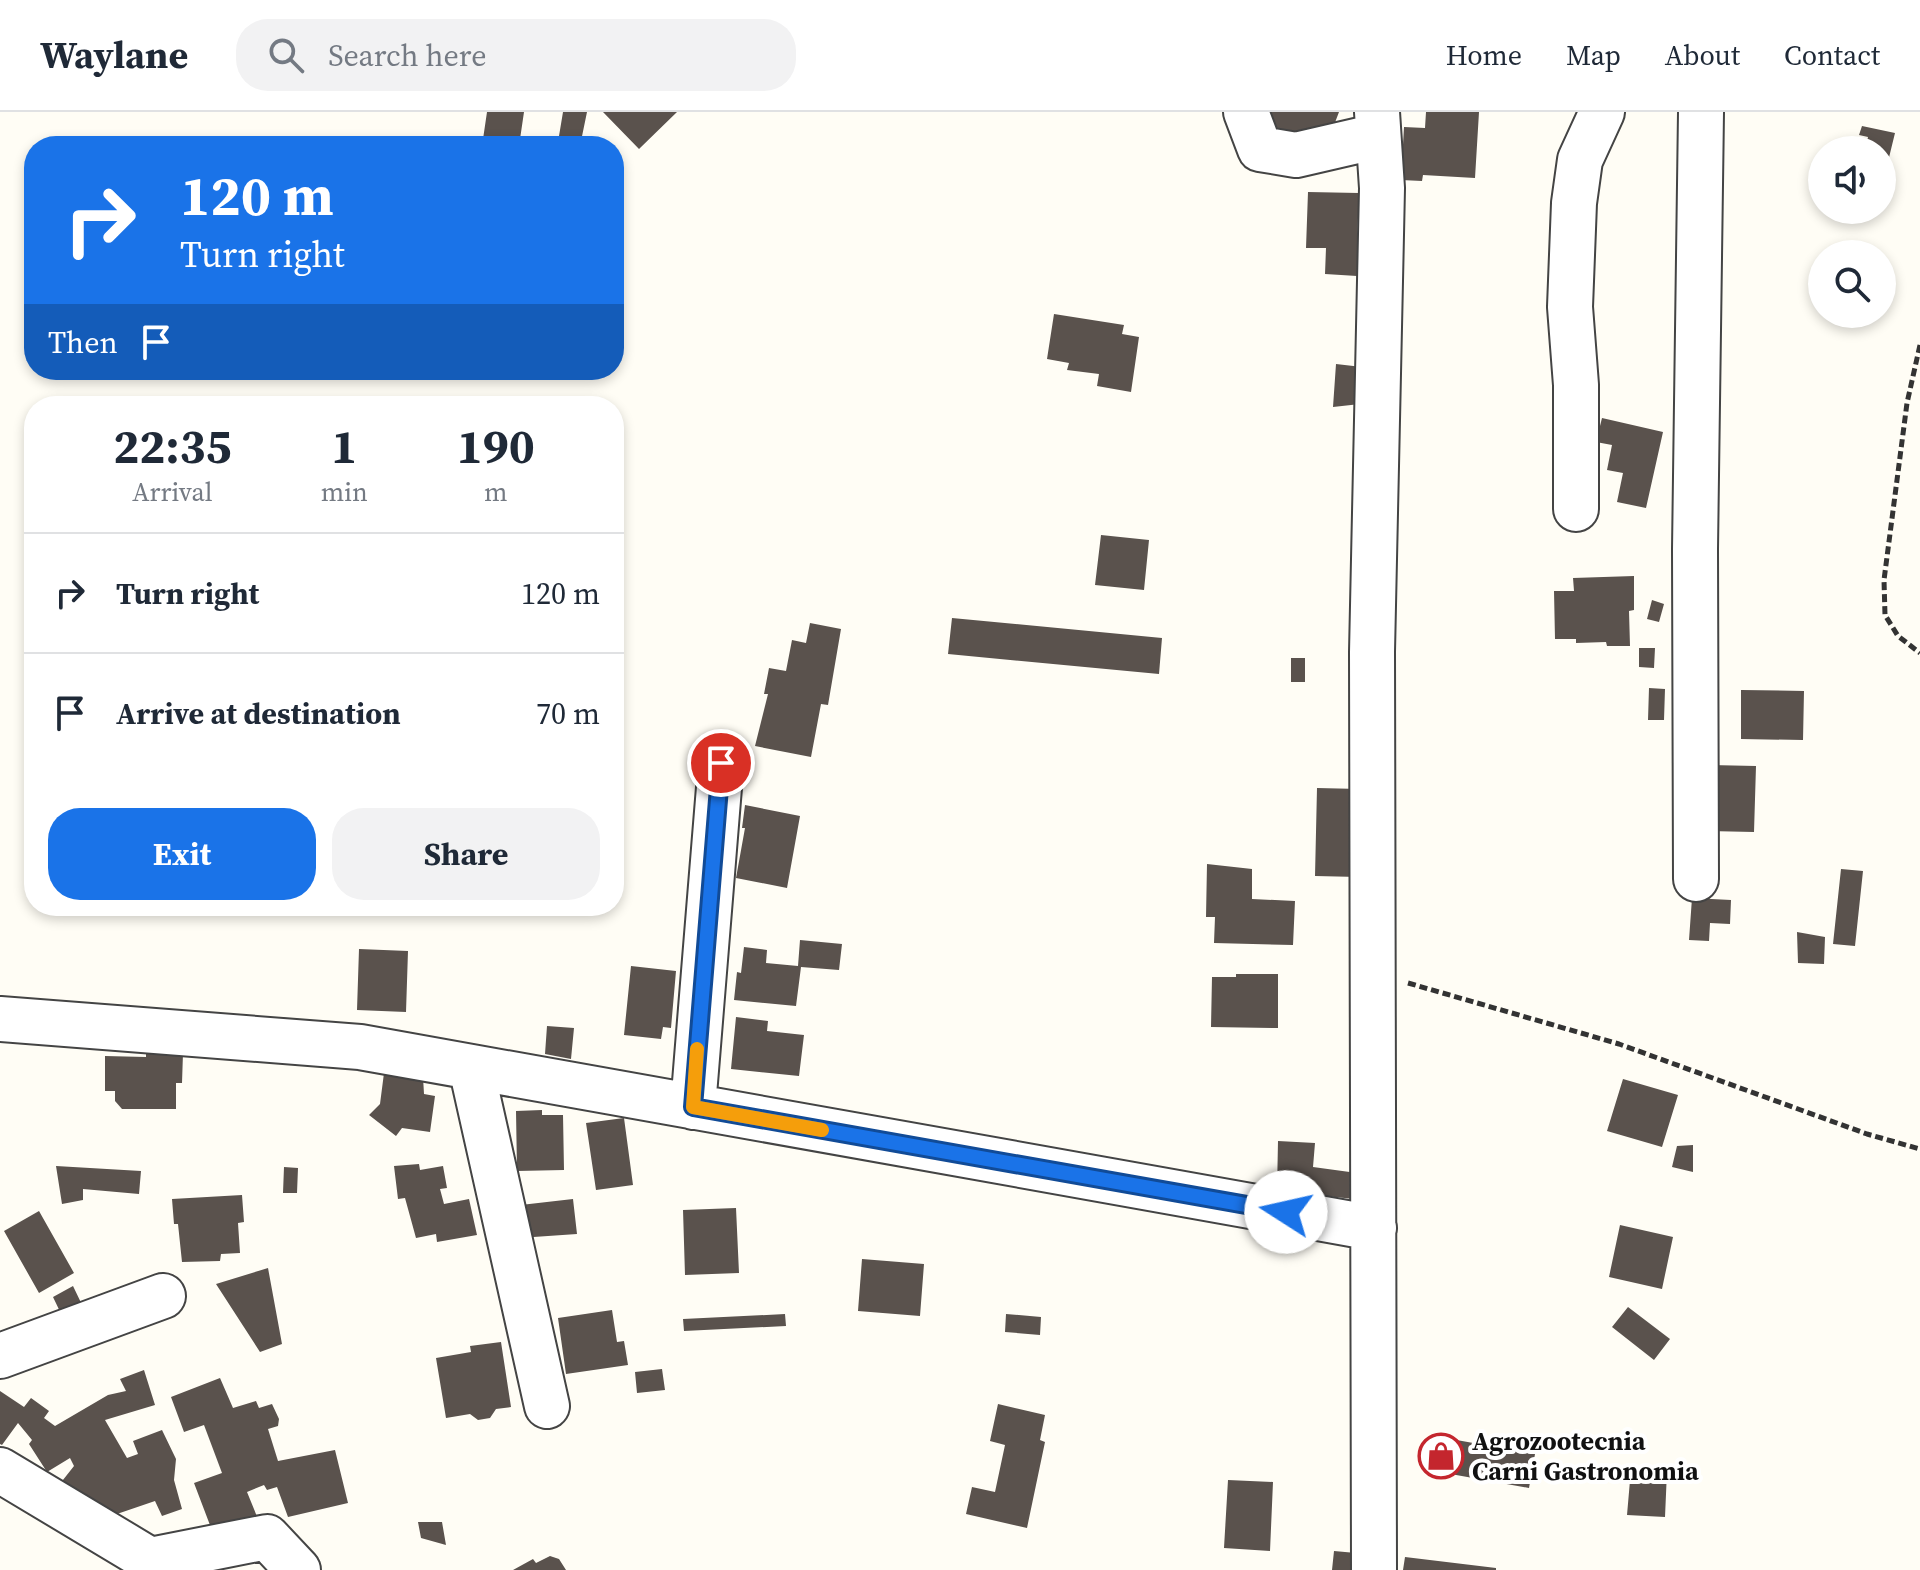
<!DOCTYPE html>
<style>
body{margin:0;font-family:"Source Serif 4",serif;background:#f2f2f3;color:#1f2937;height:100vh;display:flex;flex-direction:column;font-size:30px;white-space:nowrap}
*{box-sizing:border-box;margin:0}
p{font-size:26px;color:#747a83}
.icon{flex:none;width:44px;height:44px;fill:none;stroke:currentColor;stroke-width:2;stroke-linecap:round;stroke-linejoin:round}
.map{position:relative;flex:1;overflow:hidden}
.drawer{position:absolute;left:24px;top:284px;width:600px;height:520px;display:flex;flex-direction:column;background:#fff;border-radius:32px;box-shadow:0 4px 12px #0003}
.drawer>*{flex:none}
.hud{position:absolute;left:24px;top:24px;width:600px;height:244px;border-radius:32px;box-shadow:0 4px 12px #0003;background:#1a73e8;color:#fff;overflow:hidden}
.fabs{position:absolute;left:1808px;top:24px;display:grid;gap:16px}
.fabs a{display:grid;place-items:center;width:88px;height:88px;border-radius:50%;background:#fff;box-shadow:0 4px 12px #0003;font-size:40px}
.pin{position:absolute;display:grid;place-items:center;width:68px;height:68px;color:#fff;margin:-34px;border:4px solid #fff;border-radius:50%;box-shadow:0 2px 8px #0007}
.me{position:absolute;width:88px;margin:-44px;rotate:280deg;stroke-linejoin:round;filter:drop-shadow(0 0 6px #0008)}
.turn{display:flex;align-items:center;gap:28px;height:168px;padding:0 24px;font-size:36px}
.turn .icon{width:104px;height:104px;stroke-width:2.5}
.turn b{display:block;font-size:56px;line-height:68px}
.then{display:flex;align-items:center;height:76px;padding:0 24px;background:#0003;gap:16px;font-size:30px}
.eta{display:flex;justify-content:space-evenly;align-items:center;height:136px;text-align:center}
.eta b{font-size:48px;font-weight:700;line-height:56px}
.button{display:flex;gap:16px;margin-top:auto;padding:16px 24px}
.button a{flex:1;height:92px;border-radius:32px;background:#1a73e8;color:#fff;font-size:32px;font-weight:700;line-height:92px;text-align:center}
.button a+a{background:#f2f2f3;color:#1f2937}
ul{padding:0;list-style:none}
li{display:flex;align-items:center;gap:24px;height:120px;padding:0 24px;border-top:2px solid #e0e1e3}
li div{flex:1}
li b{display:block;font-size:30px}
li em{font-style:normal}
header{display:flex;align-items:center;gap:48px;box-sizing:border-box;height:112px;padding:0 40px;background:#fff;border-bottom:2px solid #e0e1e3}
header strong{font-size:38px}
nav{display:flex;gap:44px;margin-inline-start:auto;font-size:28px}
.search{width:560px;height:72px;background:#f2f2f3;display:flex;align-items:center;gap:20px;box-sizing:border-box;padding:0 28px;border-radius:32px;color:#747a83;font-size:30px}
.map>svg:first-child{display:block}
.building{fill:#5a524d}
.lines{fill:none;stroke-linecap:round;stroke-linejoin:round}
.minor-casing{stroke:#444;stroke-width:48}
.path{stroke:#333;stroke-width:5;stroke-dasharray:8 4;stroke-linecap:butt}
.minor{stroke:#fff;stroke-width:44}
.route-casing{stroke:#114b97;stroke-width:20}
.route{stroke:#1a73e8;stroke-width:14}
.slow{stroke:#f59e0b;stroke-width:14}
.labels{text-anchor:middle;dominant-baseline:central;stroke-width:8;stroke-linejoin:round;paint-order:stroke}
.poi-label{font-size:26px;font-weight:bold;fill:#111;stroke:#fff;text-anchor:start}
</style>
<header>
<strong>Waylane</strong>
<div class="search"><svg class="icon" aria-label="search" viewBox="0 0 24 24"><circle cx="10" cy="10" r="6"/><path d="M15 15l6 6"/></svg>Search here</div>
<nav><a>Home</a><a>Map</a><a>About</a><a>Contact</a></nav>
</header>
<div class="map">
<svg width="1920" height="1458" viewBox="0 0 1920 1458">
<rect width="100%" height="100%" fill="#fffdf5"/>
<path class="building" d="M 487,0 L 524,0 L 519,34 L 482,34 Z
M 563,0 L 587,0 L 580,34 L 558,30 Z
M 603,0 L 677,0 L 639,37 Z
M 1258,0 L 1339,0 L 1331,21 L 1272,37 Z
M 1426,0 L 1479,0 L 1475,66 L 1423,63 L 1422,69 L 1401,68 L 1404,15 L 1425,16 Z
M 1862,14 L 1895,21 L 1883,70 L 1882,38 L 1865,38 L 1868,25 L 1859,23 Z
M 1308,80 L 1359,81 L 1357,130 L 1365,130 L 1364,159 L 1357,159 L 1357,164 L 1325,162 L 1326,136 L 1306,136 Z
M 1054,202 L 1124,213 L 1122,222 L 1139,225 L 1131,280 L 1097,274 L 1099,262 L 1067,258 L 1069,251 L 1047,247 Z
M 1336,252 L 1362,255 L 1360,292 L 1333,295 Z
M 1602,306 L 1663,320 L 1646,396 L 1617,390 L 1623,361 L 1607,358 L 1612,333 L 1596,330 Z
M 1101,423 L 1149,428 L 1144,478 L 1095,473 Z
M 1634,464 L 1634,498 L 1629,499 L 1630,534 L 1607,534 L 1606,530 L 1576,531 L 1576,527 L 1555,527 L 1554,479 L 1574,479 L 1573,466 Z
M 1652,488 L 1664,492 L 1659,510 L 1647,507 Z
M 952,506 L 1162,526 L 1159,562 L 948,542 Z
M 810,511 L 841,517 L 828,593 L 821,592 L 811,645 L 755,634 L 768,582 L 764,582 L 769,556 L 786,559 L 792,528 L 806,531 Z
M 1639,536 L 1655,536 L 1654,556 L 1639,555 Z
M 1291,546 L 1305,546 L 1305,570 L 1291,570 Z
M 1649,576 L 1665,577 L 1664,608 L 1648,608 Z
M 1741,578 L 1804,579 L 1803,628 L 1741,627 Z
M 1710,653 L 1756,654 L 1754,720 L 1708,719 Z
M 1317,676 L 1360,677 L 1359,765 L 1315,764 Z
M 745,693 L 800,704 L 787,776 L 736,766 L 745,716 L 742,716 Z
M 1207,752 L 1252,757 L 1252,787 L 1295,789 L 1293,833 L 1214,831 L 1215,805 L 1206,805 Z
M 1841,757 L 1863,759 L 1855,834 L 1833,832 Z
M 1692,786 L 1731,788 L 1730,812 L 1710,811 L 1709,829 L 1689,828 Z
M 1797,820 L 1825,825 L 1824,852 L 1798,851 Z
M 800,828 L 842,832 L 839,858 L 801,855 L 796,894 L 734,888 L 737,860 L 741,861 L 744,835 L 767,838 L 766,851 L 798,854 Z
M 359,837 L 408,839 L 406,900 L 357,898 Z
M 631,854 L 676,859 L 671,916 L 663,915 L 661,927 L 624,923 Z
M 1236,862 L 1278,862 L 1278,916 L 1211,915 L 1212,865 L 1236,865 Z
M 736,905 L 768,909 L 767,919 L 804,923 L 799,964 L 731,957 Z
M 547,914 L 574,916 L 571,947 L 545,942 Z
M 146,941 L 183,941 L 182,971 L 176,971 L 176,997 L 122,997 L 115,989 L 115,979 L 105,979 L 105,944 L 146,945 Z
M 384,961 L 423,965 L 424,982 L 435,984 L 430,1020 L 402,1016 L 396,1024 L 369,1003 L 380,992 Z
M 1623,967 L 1678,983 L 1662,1035 L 1607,1019 Z
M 542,998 L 542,1003 L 563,1003 L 564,1058 L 517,1059 L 516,999 Z
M 624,1006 L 633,1073 L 596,1078 L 586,1011 Z
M 1278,1029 L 1315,1031 L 1313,1055 L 1357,1061 L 1354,1087 L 1277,1079 Z
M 1693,1033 L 1693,1060 L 1672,1055 L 1677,1034 Z
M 419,1052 L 420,1058 L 443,1054 L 447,1076 L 440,1077 L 444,1092 L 469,1087 L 477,1123 L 437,1130 L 436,1122 L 416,1126 L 405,1086 L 398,1087 L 394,1054 Z
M 56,1054 L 141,1059 L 139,1082 L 83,1077 L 83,1088 L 62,1092 Z
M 284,1055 L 298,1056 L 297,1081 L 283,1081 Z
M 242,1083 L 244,1110 L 238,1111 L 240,1141 L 221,1142 L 220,1149 L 182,1150 L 178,1112 L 174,1112 L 172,1087 Z
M 573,1087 L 577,1122 L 519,1126 L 512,1094 Z
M 736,1096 L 739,1161 L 685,1163 L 683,1098 Z
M 39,1099 L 74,1161 L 39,1181 L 4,1119 Z
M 1620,1113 L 1673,1125 L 1662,1177 L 1609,1165 Z
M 862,1147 L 924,1152 L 920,1204 L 858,1199 Z
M 268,1156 L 282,1232 L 260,1240 L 216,1172 Z
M 73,1174 L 85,1199 L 64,1208 L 53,1185 Z
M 1628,1195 L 1670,1227 L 1654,1248 L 1612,1215 Z
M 612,1198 L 617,1230 L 624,1229 L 628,1253 L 566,1262 L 558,1206 Z
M 785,1202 L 786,1214 L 684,1219 L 683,1207 Z
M 1006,1202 L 1041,1205 L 1040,1223 L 1005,1220 Z
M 501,1230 L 511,1295 L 496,1297 L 490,1306 L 478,1308 L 470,1302 L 446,1306 L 436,1246 L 471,1240 L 470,1234 Z
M 662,1257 L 665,1278 L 637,1281 L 635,1260 Z
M 144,1258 L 155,1293 L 105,1308 L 127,1346 L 138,1342 L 133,1329 L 162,1318 L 176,1347 L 174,1368 L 182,1397 L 162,1404 L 155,1389 L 114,1403 L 59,1373 L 74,1354 L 70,1346 L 47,1360 L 29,1332 L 32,1328 L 18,1311 L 2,1333 L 0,1332 L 0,1279 L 24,1295 L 31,1286 L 49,1299 L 44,1306 L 55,1314 L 108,1283 L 126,1279 L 120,1267 Z
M 220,1266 L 233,1296 L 256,1289 L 259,1296 L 272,1292 L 279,1307 L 278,1314 L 268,1317 L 278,1349 L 335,1338 L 348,1391 L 288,1405 L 277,1375 L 267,1378 L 264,1373 L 247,1380 L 258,1407 L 213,1421 L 194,1371 L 222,1361 L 204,1313 L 184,1320 L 171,1285 Z
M 998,1292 L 1045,1303 L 1040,1328 L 1045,1330 L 1027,1416 L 966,1402 L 972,1375 L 995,1380 L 1005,1333 L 990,1329 Z
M 1451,1327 L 1535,1342 L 1529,1376 L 1445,1361 Z
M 1631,1357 L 1667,1359 L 1665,1405 L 1627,1403 Z
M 1228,1368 L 1273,1370 L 1270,1439 L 1224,1436 Z
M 418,1410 L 442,1410 L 446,1433 L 421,1426 Z
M 1334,1439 L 1356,1441 L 1354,1458 L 1332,1458 Z
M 550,1444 L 559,1447 L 566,1458 L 513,1458 L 533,1447 L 536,1451 Z
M 1405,1445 L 1496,1456 L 1496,1458 L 1403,1458 Z"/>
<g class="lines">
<g class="minor-casing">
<path id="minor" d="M 1246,0 L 1260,37 L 1296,43 L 1378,24
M 1576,397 L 1576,273 L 1570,195 L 1574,91 L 1580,48 L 1602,0
M 1696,767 L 1695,437 L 1701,0
M 0,907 L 360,935 L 1374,1116
M 471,955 L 547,1294
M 693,995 L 721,651
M 0,1244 L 163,1184
M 0,1358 L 150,1448 L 267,1425 L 298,1458
M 1374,1458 L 1372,540 L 1382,76 L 1377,0"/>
</g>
<path class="path" d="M 1920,233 L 1907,291 L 1884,468 L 1885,503 L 1898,524 L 1920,541
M 1408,871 L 1619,932 L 1867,1022 L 1920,1037"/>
<use href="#minor" class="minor"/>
</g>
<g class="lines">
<g class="route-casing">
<path id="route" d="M 721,651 L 693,995 L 1286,1100"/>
</g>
<use href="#route" class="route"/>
<path class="slow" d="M 697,937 L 693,995 L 822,1018"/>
</g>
<defs>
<g id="shop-ring" transform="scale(2.3)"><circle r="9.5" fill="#fff" stroke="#c4262e" stroke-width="1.5"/><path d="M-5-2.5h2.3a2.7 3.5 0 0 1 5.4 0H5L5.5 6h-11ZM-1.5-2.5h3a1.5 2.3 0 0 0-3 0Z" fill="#c4262e"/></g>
</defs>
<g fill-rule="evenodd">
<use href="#shop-ring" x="1441" y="1344"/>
</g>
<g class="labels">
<g class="poi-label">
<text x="1472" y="1329">Agrozootecnia<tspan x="1472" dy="30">Carni Gastronomia</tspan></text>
</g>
</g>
</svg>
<div class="fabs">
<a><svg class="icon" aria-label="sound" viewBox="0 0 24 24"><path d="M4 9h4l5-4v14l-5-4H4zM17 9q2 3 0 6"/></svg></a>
<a><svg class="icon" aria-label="search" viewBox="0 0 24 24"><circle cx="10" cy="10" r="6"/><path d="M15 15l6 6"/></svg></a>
</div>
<div class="pin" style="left:721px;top:651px;background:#d93025"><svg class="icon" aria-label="arrive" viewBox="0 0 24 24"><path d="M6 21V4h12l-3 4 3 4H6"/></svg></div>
<svg class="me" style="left:1286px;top:1100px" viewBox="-20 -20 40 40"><circle r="19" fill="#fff"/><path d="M0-13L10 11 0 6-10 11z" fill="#1a73e8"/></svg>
<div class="hud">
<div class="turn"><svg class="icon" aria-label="right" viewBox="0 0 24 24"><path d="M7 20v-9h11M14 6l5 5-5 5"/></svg><div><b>120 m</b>Turn right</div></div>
<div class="then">Then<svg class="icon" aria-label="arrive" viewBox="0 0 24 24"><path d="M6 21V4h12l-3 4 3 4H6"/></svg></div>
</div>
<section class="drawer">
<div class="eta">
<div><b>22:35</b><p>Arrival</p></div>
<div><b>1</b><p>min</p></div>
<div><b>190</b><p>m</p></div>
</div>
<ul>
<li><svg class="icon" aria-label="right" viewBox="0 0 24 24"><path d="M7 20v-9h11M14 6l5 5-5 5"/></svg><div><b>Turn right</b></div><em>120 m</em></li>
<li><svg class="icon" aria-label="arrive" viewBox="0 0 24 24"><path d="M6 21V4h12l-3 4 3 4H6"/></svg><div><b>Arrive at destination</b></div><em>70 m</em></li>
</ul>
<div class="button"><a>Exit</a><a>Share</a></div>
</section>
</div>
